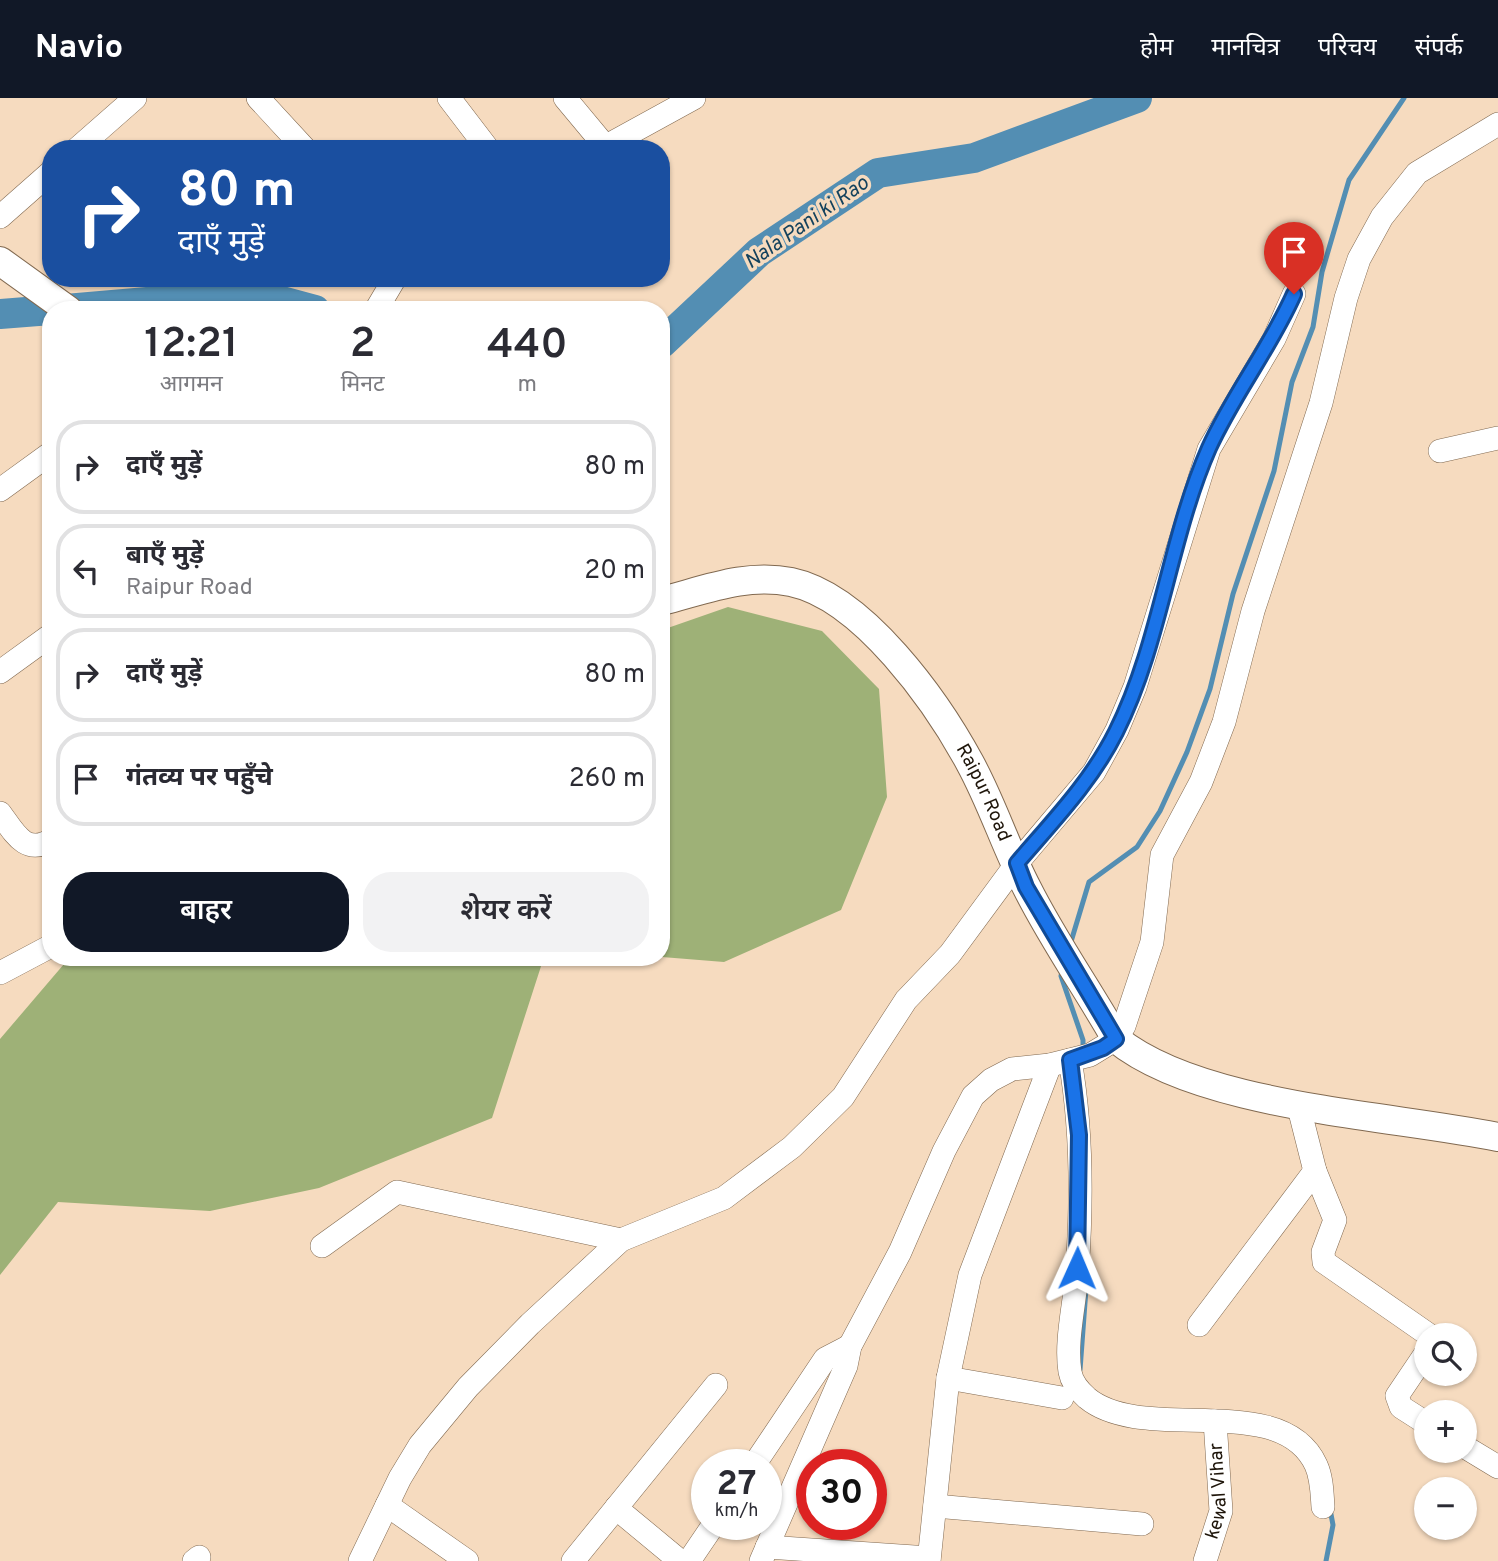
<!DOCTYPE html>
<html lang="hi">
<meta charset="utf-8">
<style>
body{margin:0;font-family:Overpass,"Noto Sans Devanagari",sans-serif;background:#f2f2f3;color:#2b2b33;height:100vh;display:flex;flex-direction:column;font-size:26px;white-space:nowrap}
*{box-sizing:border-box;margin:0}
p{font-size:23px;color:#7c7c81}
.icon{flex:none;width:38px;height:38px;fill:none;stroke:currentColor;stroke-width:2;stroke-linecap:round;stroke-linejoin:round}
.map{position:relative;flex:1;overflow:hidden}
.drawer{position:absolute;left:42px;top:203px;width:628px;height:665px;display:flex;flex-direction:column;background:#fff;border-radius:28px;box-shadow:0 2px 5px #0004}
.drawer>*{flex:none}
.top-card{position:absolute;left:42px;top:42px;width:628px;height:147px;border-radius:28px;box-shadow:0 2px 5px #0004;background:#1a4fa0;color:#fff;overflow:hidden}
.buttons{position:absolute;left:1414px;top:1225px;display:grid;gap:14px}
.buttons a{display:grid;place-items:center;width:63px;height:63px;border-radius:50%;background:#fff;box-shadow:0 2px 5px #0004;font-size:35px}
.speed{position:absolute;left:691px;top:1351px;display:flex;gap:14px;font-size:35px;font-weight:700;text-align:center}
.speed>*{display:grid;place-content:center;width:91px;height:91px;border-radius:50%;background:#fff;box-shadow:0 2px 5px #0004;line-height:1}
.speed small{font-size:18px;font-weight:400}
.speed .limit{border:10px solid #d22;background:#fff;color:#111}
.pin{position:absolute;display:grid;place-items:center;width:60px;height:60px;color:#fff;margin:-72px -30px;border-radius:50% 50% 50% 0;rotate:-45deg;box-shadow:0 0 7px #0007}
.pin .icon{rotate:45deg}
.me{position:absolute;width:77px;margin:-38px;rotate:1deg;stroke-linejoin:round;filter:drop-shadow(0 0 5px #0008)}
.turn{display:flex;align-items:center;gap:24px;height:147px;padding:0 21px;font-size:32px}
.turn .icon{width:91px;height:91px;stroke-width:2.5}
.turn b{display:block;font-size:49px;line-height:60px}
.eta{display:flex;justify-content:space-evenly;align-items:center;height:119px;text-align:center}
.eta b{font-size:42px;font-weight:600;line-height:49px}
.button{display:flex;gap:14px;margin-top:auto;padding:14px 21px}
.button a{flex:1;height:80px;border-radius:28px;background:#111827;color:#fff;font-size:28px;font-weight:600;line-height:80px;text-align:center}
.button a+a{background:#f2f2f3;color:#2b2b33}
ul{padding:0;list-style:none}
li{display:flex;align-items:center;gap:21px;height:94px;margin:0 14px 10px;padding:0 7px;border:4px solid #e1e1e2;border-radius:28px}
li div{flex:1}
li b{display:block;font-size:26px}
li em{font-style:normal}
header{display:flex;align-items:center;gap:42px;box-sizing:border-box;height:98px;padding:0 35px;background:#111827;color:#fff}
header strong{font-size:33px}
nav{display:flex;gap:38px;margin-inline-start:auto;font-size:24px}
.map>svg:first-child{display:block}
.forest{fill:#9eb177}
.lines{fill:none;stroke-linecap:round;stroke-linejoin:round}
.stream{stroke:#538eb3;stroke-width:5}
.river{stroke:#538eb3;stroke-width:30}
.minor-casing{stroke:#816950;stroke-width:24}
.major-casing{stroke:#816950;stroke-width:30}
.minor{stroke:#fff;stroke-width:23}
.major{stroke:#fff;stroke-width:28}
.route-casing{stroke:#114b97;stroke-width:18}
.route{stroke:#1a73e8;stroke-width:12}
.labels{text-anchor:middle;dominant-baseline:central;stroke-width:7;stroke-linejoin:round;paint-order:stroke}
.street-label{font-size:19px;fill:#1e150a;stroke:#f6dbbf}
.water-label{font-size:21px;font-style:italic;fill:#14425d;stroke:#f6dbbf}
</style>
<header>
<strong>Navio</strong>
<nav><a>होम</a><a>मानचित्र</a><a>परिचय</a><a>संपर्क</a></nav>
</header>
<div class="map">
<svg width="1498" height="1463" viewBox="0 0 1498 1463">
<rect width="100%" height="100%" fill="#f6dbbf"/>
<path class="forest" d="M 728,509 L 822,533 L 879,591 L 887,699 L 841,812 L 724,864 L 662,859 L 662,532 Z
M 70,859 L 544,859 L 492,1020 L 319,1090 L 210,1113 L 58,1104 L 0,1177 L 0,941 Z"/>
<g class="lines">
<path class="stream" d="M 1070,847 L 1089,784 L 1137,749 L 1160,713 L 1187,654 L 1210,591 L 1233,496 L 1274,373 L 1292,284 L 1313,229 L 1322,174 L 1349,82 L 1404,0
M 1062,873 L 1061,878 L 1083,942 L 1083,954
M 1080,1272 L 1086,1191
M 1326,1463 L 1333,1427 L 1330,1411"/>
<path class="river" d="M 54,212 L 252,195 L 315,212
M 0,216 L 51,212
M 662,245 L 759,154 L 878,75 L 974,60 L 1137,0"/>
<g class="minor-casing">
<g id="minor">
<path d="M 258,0 L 305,51"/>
<path d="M 449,0 L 488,51"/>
<path d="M 565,0 L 605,48"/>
<path d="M 77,51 L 135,0"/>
<path d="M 601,51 L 694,0"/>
<path d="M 0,119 L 51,74"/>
<path d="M 376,212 L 395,180"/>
<path d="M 1440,353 L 1498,340"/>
<path d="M 0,392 L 51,355"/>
<path d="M 0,574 L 51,537"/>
<path d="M 0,715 C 14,734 25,758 51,742"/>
<path d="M 0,875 L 51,848"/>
<path d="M 1070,962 C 1082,1031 1082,1105 1077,1174 C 1075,1205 1065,1243 1070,1274 C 1072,1285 1079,1293 1087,1300 C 1144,1347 1281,1291 1316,1367 C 1322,1380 1322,1395 1323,1409"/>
<path d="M 1298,1006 L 1315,1073 L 1335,1122 L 1323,1154 L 1324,1164 L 1429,1237"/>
<path d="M 322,1148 L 397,1094 L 621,1142"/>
<path d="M 1199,1227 L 1315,1073"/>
<path d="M 1426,1255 L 1397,1298 L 1401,1309 L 1426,1325"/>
<path d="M 948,1280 L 1062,1300"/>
<path d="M 1465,1349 L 1498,1369"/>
<path d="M 754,1367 L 825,1261 L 850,1248"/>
<path d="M 387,1407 L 467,1463"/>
<path d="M 935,1408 L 1142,1426"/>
<path d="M 616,1410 L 680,1463"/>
<path d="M 767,1449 L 929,1460"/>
<path d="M 194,1463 L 199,1459"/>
<path d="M 360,1463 L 400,1380 L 420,1347 L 468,1289 L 530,1226 L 621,1142 L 724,1100 L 792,1049 L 843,999 L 906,902 L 950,856 L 1017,765 L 1094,674 L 1117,632 L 1135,589 L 1209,351 L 1274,241 L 1294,196"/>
<path d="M 573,1463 L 716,1287"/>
<path d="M 689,1463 L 714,1426"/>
<path d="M 761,1463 L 846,1268 L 850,1248 L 900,1154 L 944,1053 L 973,998 L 991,982 L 1012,971 L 1050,967 L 1090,957 L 1116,941 L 1124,928 L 1152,844 L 1162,757 L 1201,684 L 1224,624 L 1253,513 L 1321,305 L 1346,200 L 1359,161 L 1382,119 L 1417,75 L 1498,26"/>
<path d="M 929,1463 L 948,1280 L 970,1177 L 1050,967"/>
<path id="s1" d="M 1205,1463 L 1221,1413 L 1215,1323"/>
</g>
</g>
<g class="major-casing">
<g id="major">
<path d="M 0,163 L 68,212"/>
<path id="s2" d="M 662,503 C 705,492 746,475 791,484 C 863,499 937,604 970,665 C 992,705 1006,750 1027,790 C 1053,842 1087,890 1116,941 C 1199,1009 1391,1017 1498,1039"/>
</g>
</g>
<use href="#minor" class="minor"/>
<use href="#major" class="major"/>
</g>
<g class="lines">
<g class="route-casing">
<path id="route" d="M 1077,1170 L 1079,1037 L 1070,962 L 1103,950 L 1116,941 L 1026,789 L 1017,765 C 1053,723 1091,684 1116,634 C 1161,544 1169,441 1209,350 C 1233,297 1270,250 1294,196"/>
</g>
<use href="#route" class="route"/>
</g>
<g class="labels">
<g class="street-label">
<text stroke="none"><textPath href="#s2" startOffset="425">Raipur Road</textPath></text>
<text stroke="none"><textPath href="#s1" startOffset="72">kewal Vihar</textPath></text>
</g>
<g class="water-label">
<text transform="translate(807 125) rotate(-35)">Nala Pani ki Rao</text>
</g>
</g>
</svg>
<div class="buttons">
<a><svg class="icon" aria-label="search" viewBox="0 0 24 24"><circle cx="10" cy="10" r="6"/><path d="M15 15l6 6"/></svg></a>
<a>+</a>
<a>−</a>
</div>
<div class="speed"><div>27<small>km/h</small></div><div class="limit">30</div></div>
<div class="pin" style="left:1294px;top:196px;background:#d93025"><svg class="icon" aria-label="arrive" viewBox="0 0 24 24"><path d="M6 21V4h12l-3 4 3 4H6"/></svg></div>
<svg class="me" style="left:1077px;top:1170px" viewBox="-20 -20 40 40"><path d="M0-17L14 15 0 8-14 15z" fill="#1a73e8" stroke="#fff" stroke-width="4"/></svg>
<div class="top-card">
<div class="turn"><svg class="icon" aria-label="right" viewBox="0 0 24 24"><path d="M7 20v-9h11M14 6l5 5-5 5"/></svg><div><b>80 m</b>दाएँ मुड़ें</div></div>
</div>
<section class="drawer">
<div class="eta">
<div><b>12:21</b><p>आगमन</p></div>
<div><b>2</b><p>मिनट</p></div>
<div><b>440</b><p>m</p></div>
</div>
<ul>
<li><svg class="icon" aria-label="right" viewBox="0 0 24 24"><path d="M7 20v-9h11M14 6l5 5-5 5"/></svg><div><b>दाएँ मुड़ें</b></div><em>80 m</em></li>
<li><svg class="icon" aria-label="left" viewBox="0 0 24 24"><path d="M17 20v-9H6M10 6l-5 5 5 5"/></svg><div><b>बाएँ मुड़ें</b><p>Raipur Road</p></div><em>20 m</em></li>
<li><svg class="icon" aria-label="right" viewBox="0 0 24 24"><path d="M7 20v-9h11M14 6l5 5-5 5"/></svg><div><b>दाएँ मुड़ें</b></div><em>80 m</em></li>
<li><svg class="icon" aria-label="arrive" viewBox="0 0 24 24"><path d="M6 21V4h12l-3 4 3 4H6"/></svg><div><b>गंतव्य पर पहुँचे</b></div><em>260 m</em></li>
</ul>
<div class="button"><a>बाहर</a><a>शेयर करें</a></div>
</section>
</div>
